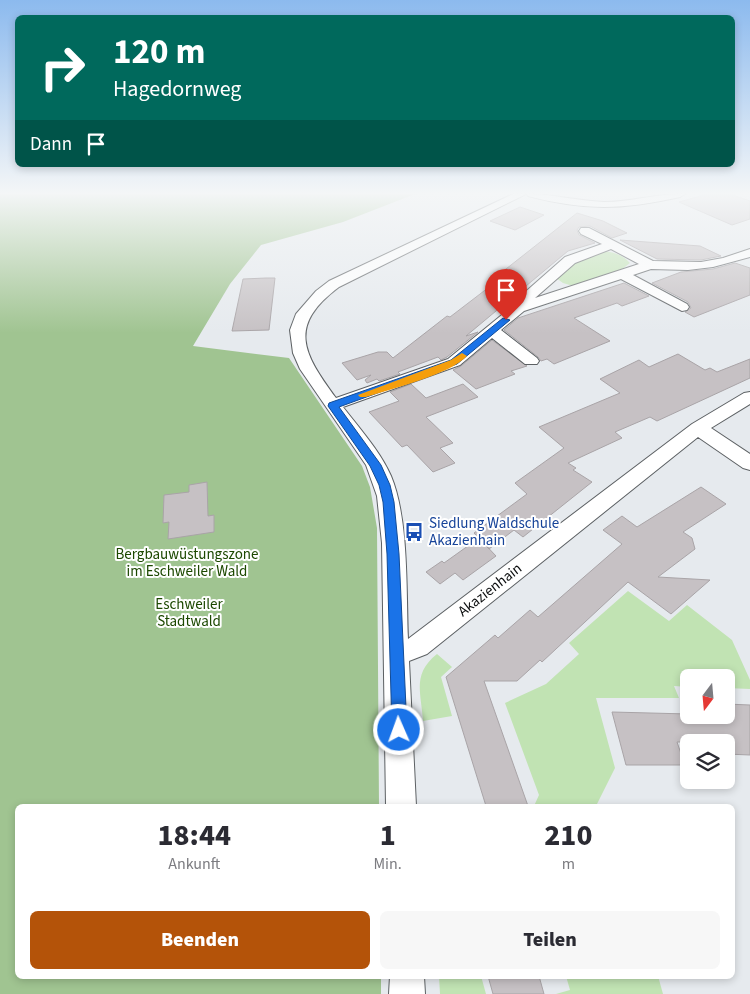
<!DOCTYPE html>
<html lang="de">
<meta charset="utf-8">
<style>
body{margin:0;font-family:"Source Sans 3",sans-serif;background:#f7f7f7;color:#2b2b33;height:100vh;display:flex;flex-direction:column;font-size:19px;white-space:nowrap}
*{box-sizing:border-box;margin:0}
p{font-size:16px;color:#7c7c81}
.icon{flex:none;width:28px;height:28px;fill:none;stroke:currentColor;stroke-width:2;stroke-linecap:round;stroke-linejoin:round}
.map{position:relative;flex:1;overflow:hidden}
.details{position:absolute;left:15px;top:804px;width:720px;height:175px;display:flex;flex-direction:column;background:#fff;border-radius:8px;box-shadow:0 2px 8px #0003}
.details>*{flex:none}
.hud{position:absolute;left:15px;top:15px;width:720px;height:152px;border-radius:8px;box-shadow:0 2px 8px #0003;background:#00695c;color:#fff;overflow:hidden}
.needle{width:32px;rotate:196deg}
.fabs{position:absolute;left:680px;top:669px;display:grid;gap:10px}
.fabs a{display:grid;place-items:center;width:55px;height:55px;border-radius:8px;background:#fff;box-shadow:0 2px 8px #0003;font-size:25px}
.pin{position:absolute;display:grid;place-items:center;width:42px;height:42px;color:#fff;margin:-51px -21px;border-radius:50% 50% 50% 0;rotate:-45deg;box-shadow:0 0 5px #0007}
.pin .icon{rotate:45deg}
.me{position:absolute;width:55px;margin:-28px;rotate:358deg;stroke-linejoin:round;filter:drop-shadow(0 0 4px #0008)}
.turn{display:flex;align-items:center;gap:18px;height:105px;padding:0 15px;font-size:22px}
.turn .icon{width:65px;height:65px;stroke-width:2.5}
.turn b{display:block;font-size:35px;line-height:42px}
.then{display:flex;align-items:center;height:48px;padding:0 15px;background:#0003;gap:10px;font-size:19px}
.eta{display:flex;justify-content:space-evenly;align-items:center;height:85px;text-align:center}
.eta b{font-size:30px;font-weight:800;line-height:35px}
.primary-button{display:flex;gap:10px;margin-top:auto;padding:10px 15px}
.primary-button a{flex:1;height:58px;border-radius:8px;background:#b45309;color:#fff;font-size:20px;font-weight:800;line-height:58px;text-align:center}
.primary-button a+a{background:#f7f7f7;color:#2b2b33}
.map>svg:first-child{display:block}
.green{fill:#c1e3b3}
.forest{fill:#a0c491}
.building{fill:#c6c1c4;stroke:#a9a4a7}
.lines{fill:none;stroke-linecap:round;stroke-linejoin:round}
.street-casing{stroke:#5c6063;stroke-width:2}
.street{fill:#fff;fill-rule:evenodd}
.route{fill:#1a73e8;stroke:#114b97}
.slow{fill:#f59e0b}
.labels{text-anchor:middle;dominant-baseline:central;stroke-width:4;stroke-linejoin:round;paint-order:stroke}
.transit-label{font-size:15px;fill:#164399;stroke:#fff;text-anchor:start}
.park-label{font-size:15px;fill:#1c4800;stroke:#fff}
.street-label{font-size:15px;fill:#0b0d0e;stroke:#fff}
</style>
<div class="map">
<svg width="750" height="994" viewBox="0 0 750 994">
<rect width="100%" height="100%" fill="#e6eaee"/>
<path class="green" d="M 602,251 C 613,252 622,254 630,263 L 621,270 L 573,286 L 563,283 L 556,278 L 569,265 Z
M 628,591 L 669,621 L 687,605 L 732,640 L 750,680 L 750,689 L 726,688 L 726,678 L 689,678 L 689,687 L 674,686 L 679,698 L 596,698 L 615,768 L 596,806 L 534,806 L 539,795 L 505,703 L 546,684 L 579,654 L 569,643 Z
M 437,654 L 452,667 L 441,677 L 452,716 L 423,721 C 421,692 412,674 437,654 Z
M 439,976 L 481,976 L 486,994 L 440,994 Z
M 566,976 L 658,976 L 663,994 L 556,994 L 570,990 Z"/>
<path class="forest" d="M 0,194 L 415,194 L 343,222 L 261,245 L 230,284 L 193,346 L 289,358 L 362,466 L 370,487 L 377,528 L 379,806 L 18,806 L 18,976 L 381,976 L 381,994 L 0,994 Z"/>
<path class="building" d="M 708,194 L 730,194 L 750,201 L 750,219 L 732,225 L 679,202 Z
M 520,207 L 544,215 L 515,230 L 490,221 Z
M 577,213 L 603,221 L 627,233 L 612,238 L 590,226 L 579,227 L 577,230 L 579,235 L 595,243 L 568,251 L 466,336 L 478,332 L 447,357 L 441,360 L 438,357 L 398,372 L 400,374 L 379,381 L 377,379 L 367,383 L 365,380 L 371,375 L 357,380 L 342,363 L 378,352 L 387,352 L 393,358 L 447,316 L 450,317 L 497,281 L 492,280 Z
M 620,240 L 700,246 L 721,256 L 701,260 L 657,259 Z
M 735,263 L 750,268 L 750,295 L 694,317 L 685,312 L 691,308 L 688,302 L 652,283 L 681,272 L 713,269 Z
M 266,278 L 275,278 L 269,330 L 232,331 L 243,279 Z
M 624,283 L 649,296 L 622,306 L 617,303 L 574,318 L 610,341 L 554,364 L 547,359 L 541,361 L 538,357 L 504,330 L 518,318 Z
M 492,340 L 527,366 L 511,371 L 515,374 L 476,389 L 453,370 L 461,366 Z
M 678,354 L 705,370 L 710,368 L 717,372 L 750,359 L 750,378 L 657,421 L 650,417 L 615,432 L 622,438 L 568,463 L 576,468 L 573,470 L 592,482 L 523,537 L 514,530 L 489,549 L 474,533 L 527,494 L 515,483 L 564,448 L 539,427 L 620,393 L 600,379 L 639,360 L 649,367 Z
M 411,384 L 426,398 L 463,384 L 478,397 L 426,417 L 453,443 L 440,448 L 455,463 L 433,472 L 407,445 L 402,447 L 369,412 L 399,401 L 390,392 Z
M 207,482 L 208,516 L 214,515 L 214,532 L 168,539 L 169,522 L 163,523 L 164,495 L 189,492 L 189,485 Z
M 701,487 L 726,504 L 683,532 L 692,538 L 695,549 L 658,577 L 710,580 L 671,614 L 628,582 L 542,662 L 540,660 L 517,681 L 484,681 L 528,806 L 486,806 L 446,677 L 495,635 L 498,638 L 530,610 L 538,617 L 622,544 L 603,530 L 622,516 L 637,527 Z
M 479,538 L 496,556 L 463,580 L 455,573 L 440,584 L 426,572 L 442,561 L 444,563 Z
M 726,704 L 750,705 L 750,755 L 726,754 L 726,742 L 677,742 L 685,765 L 626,765 L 612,712 L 726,715 Z
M 488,976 L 539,976 L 544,994 L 493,994 Z"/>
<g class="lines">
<g class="street-casing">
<path id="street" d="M 513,194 L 526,194 L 339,287 C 287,326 303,353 336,398 L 448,359 L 514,305 L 523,294 L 565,257 L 602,244 L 581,234 L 579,231 L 581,228 L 589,228 L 653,261 L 701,262 L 723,258 L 750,249 L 750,257 L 713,267 L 688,270 L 651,269 L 633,275 L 687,304 L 689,307 L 687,310 L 682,311 L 621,279 L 524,311 L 501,330 L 537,358 L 539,361 L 537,364 L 525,364 L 492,338 L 460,365 L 343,407 C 360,429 380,451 391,476 C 409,519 406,591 408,639 L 692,424 L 744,393 L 750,392 L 750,404 L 711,428 L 750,454 L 750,470 L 743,468 L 698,437 L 427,654 L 409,661 L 416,806 L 386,806 L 382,543 L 377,496 L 366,465 L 300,369 L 293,353 L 290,330 L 296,314 L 316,291 L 329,281 ZM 611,249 L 639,264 L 535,298 L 575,263 Z
M 527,194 C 553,194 578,201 604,202 C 632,202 658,193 685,194 L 680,197 C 622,210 586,211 528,196 Z
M 390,976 L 424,976 L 425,994 L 389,994 Z"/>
</g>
<use href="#street" class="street"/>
</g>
<linearGradient id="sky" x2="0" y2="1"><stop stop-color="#8cbaee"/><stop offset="0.58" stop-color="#f4f6f7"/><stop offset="1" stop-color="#f4f6f7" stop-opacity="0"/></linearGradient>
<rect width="750" height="333" fill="url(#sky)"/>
<path class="route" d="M 503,318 L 510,320 L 457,364 L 339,407 L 381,465 L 390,485 L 394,502 L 399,554 L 407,730 L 405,735 L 399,738 L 394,735 L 392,730 L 387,554 L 383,502 L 379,485 L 370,466 L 328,406 L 329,403 L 451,360 Z"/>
<path class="slow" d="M 462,353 L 467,356 C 451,374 391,389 366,397 L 360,397 L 358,395 L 451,360 Z"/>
<defs>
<g id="bus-bare" transform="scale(1.5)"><path d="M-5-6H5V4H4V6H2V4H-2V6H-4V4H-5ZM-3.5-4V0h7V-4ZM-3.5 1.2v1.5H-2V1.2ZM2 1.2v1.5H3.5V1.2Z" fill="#1a4fb4" stroke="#fff" stroke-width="2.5" paint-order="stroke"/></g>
</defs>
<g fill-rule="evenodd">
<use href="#bus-bare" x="414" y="532"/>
</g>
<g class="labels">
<g class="transit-label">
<text x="429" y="523">Siedlung Waldschule<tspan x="429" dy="17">Akazienhain</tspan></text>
</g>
<g class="park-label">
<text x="187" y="554">Bergbauwüstungszone<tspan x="187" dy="17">im Eschweiler Wald</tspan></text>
<text x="189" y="604">Eschweiler<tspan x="189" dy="17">Stadtwald</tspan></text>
</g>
<g class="street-label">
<text transform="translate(490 590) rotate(-38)">Akazienhain</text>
</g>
</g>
</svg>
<div class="fabs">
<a><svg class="needle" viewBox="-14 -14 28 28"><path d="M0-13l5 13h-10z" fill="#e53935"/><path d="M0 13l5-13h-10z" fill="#7c7c81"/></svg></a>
<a><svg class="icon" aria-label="layers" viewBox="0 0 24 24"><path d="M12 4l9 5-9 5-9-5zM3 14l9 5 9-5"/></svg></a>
</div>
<div class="pin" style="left:506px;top:320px;background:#d93025"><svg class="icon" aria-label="arrive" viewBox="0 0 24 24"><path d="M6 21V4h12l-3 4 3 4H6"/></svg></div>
<svg class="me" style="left:399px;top:730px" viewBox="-20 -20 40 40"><circle r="17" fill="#1a73e8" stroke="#fff" stroke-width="3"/><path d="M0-11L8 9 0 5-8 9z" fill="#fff"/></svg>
<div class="hud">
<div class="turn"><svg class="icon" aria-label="right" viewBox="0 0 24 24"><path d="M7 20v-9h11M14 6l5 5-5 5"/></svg><div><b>120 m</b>Hagedornweg</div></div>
<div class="then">Dann<svg class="icon" aria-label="arrive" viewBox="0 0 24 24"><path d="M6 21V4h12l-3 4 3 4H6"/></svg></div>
</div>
<section class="details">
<div class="eta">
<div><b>18:44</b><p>Ankunft</p></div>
<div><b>1</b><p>Min.</p></div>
<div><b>210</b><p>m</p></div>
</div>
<div class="primary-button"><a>Beenden</a><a>Teilen</a></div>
</section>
</div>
